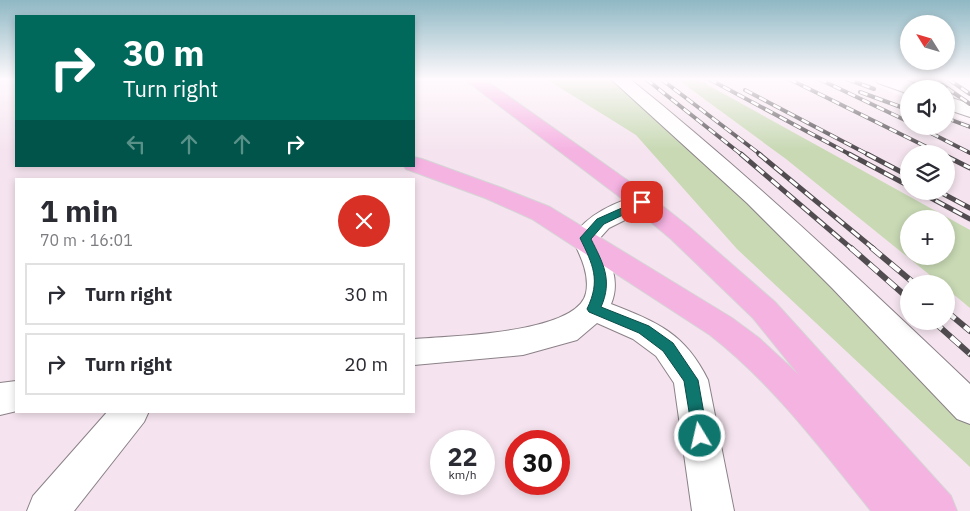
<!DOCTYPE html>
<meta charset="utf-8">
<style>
body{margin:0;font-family:"IBM Plex Sans",sans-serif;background:#f7f7f7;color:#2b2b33;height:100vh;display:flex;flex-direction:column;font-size:19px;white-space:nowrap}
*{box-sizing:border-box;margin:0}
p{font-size:16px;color:#7c7c81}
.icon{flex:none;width:28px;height:28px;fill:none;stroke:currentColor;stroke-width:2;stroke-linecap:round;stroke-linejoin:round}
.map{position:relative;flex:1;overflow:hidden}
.panel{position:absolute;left:15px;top:178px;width:400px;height:235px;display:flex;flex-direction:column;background:#fff;border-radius:0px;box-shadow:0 2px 8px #0003}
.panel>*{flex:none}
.hud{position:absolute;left:15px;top:15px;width:400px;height:152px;border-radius:0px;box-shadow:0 2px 8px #0003;background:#00695c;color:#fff;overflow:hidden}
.needle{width:32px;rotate:307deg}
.controls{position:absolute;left:900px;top:15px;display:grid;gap:10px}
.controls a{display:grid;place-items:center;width:55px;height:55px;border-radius:50%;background:#fff;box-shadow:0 2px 8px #0003;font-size:25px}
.speed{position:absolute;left:430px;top:430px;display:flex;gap:10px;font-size:25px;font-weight:700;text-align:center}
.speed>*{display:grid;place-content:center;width:65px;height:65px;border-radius:50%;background:#fff;box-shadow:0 2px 8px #0003;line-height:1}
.speed small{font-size:12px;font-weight:400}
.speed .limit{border:8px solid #d22;background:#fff;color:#111}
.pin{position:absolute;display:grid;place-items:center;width:42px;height:42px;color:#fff;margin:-21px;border-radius:10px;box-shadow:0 2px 8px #0006}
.me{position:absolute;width:55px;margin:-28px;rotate:351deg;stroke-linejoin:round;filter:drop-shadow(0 0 4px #0008)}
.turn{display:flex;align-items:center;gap:18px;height:105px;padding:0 25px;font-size:22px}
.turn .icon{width:65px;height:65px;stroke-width:2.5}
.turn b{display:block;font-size:35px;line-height:42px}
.lanes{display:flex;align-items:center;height:48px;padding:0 25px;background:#0003;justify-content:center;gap:25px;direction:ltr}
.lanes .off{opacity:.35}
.round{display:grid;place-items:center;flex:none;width:52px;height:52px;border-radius:26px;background:#f7f7f7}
.overview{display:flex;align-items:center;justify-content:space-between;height:85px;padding:0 25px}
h1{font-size:30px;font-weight:700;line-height:38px}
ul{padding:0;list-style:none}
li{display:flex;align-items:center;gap:15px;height:62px;margin:0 10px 8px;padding:0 15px;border:2px solid #e1e1e2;border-radius:0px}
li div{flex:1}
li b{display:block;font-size:19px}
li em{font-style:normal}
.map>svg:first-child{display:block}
.built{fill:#f5e4ef;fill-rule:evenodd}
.green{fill:#c8d9b4;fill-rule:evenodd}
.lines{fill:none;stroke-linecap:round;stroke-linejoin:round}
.minor-casing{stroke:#8b8187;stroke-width:2}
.major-casing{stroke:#d5d5d5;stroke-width:2}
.minor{fill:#fff;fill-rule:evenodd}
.major{fill:#f5b3e2;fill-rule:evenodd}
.rail-far2-casing{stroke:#514c4f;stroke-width:4}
.rail-far1-casing{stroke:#514c4f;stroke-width:5}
.rail-casing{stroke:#514c4f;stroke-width:6}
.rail-far2{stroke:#fff;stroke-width:2.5;stroke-dasharray:8;stroke-linecap:butt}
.rail-far1{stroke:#fff;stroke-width:3;stroke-dasharray:10;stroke-linecap:butt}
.rail{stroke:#fff;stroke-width:4.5;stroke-dasharray:12;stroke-linecap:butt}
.route{fill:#0f766e;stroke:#0a4d48}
</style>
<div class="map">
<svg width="970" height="511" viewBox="0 0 970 511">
<rect width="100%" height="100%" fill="#fff4fb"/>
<path class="built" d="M 0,79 L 16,79 L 16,166 L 414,166 L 414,79 L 858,79 L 909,99 L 909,126 L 946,126 L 946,114 L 970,123 L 970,511 L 0,511 ZM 909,154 L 946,154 L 946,191 L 909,191 ZM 16,179 L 414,179 L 414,411 L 16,411 ZM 909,219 L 946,219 L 946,256 L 909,256 ZM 909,284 L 946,284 L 946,321 L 909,321 ZM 441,441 L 484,441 L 484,484 L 441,484 ZM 516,441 L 559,441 L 559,484 L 516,484 Z"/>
<path class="green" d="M 546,79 L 611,79 L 644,105 L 708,162 L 970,423 L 970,467 L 737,249 L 636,135 Z
M 677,79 L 697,79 L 970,230 L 970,308 L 946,288 L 946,284 L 941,284 L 786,159 ZM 909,219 L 946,219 L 946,256 L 909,256 Z"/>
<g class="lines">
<g class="minor-casing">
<path id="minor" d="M 611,79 L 630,79 C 749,175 860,279 970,384 L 970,424 L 957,419 L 832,288 L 747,203 Z
M 875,79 C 888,78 911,76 920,89 L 909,89 L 909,94 L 878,83 Z
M 946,96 L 970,104 L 970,117 L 946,109 Z
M 642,195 L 651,197 L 654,202 L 651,207 L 609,228 L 599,239 C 610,259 621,281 611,304 C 657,322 685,333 708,380 L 734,511 L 692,511 L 674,383 L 656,356 L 633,339 L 597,323 L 577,340 L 523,355 L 414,365 L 414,339 C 448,336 578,334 586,293 C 590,274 580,255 572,238 C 586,215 616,201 642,195 Z
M 16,381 L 17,411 L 0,415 L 0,383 Z
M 108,411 L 149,411 L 144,422 L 74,511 L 27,511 L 33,496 Z"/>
</g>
<g class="major-casing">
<path id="major" d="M 464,79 L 484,79 L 651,197 L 689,227 L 775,302 L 951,496 L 957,511 L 871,511 C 822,450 773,384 710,335 L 532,219 L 485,198 L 406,169 L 404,166 L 414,166 L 414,157 L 422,159 L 502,188 L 550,207 L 732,318 L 759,338 L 799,375 L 753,318 L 671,239 L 633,207 Z"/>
</g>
<use href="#minor" class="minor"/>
<use href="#major" class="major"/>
<g class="rail-far2-casing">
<path id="rail-far2" d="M 646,79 L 742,155
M 661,79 L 761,155
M 709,79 L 851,155
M 789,79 L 941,154
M 819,79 L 909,122
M 847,79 L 874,89
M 934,79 L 970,104
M 948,79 L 970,94
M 745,90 L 869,155
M 860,92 L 909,110
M 946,118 L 970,127
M 917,126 L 970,153"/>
</g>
<g class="rail-far1-casing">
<path id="rail-far1" d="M 741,154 L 852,249
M 759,154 L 874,249
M 849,154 L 909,186
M 867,154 L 909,176
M 946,156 L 970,168
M 918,191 L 970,219
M 938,191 L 970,208"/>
</g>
<g class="rail-casing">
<path id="rail" d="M 851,248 L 909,299
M 872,248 L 915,284
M 946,311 L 970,331
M 933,321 L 970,354"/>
</g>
<use href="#rail-far2" class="rail-far2"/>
<use href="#rail-far1" class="rail-far1"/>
<use href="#rail" class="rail"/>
</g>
<linearGradient id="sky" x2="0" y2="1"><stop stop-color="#8fb8c4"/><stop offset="0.53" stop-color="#fffafd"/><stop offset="1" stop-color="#fffafd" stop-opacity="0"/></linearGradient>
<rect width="970" height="150" fill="url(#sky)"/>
<path class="route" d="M 642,199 L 647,202 L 646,204 L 604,224 L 591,239 C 603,263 613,280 601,307 L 649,326 L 673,343 L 698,380 L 708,436 L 706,441 L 700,443 L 695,441 L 693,436 L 684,381 L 663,351 L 639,333 L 589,312 L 587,309 C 601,280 593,265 580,238 L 597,219 Z"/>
</svg>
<div class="controls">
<a><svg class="needle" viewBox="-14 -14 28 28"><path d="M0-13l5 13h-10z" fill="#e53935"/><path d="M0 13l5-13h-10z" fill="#7c7c81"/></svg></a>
<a><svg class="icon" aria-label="sound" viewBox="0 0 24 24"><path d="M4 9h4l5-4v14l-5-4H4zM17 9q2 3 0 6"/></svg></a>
<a><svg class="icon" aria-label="layers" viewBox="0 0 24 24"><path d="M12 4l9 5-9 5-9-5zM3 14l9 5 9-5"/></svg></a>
<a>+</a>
<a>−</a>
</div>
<div class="speed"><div>22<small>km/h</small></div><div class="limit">30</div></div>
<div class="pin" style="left:642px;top:202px;background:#d93025"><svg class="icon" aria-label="arrive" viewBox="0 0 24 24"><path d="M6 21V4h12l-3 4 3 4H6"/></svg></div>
<svg class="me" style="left:700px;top:436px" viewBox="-20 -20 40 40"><circle r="17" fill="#0f766e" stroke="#fff" stroke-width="3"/><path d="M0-11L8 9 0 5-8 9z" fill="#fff"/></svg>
<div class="hud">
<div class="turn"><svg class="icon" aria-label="right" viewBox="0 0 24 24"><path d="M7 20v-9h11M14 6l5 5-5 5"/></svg><div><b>30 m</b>Turn right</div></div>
<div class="lanes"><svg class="icon off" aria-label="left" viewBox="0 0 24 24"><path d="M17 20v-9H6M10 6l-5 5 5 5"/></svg><svg class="icon off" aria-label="ahead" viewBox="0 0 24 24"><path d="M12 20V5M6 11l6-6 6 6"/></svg><svg class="icon off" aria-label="ahead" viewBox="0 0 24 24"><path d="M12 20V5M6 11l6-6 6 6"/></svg><svg class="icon" aria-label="right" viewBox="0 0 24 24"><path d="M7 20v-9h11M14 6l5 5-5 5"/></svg></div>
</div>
<section class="panel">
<div class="overview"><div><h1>1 min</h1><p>70 m · 16:01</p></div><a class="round" style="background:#d93025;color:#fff"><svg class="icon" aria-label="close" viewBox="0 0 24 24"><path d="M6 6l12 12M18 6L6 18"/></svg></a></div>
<ul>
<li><svg class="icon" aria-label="right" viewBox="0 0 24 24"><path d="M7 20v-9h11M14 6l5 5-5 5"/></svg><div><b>Turn right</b></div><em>30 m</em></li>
<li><svg class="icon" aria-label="right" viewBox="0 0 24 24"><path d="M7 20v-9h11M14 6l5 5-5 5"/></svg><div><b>Turn right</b></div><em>20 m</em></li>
</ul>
</section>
</div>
